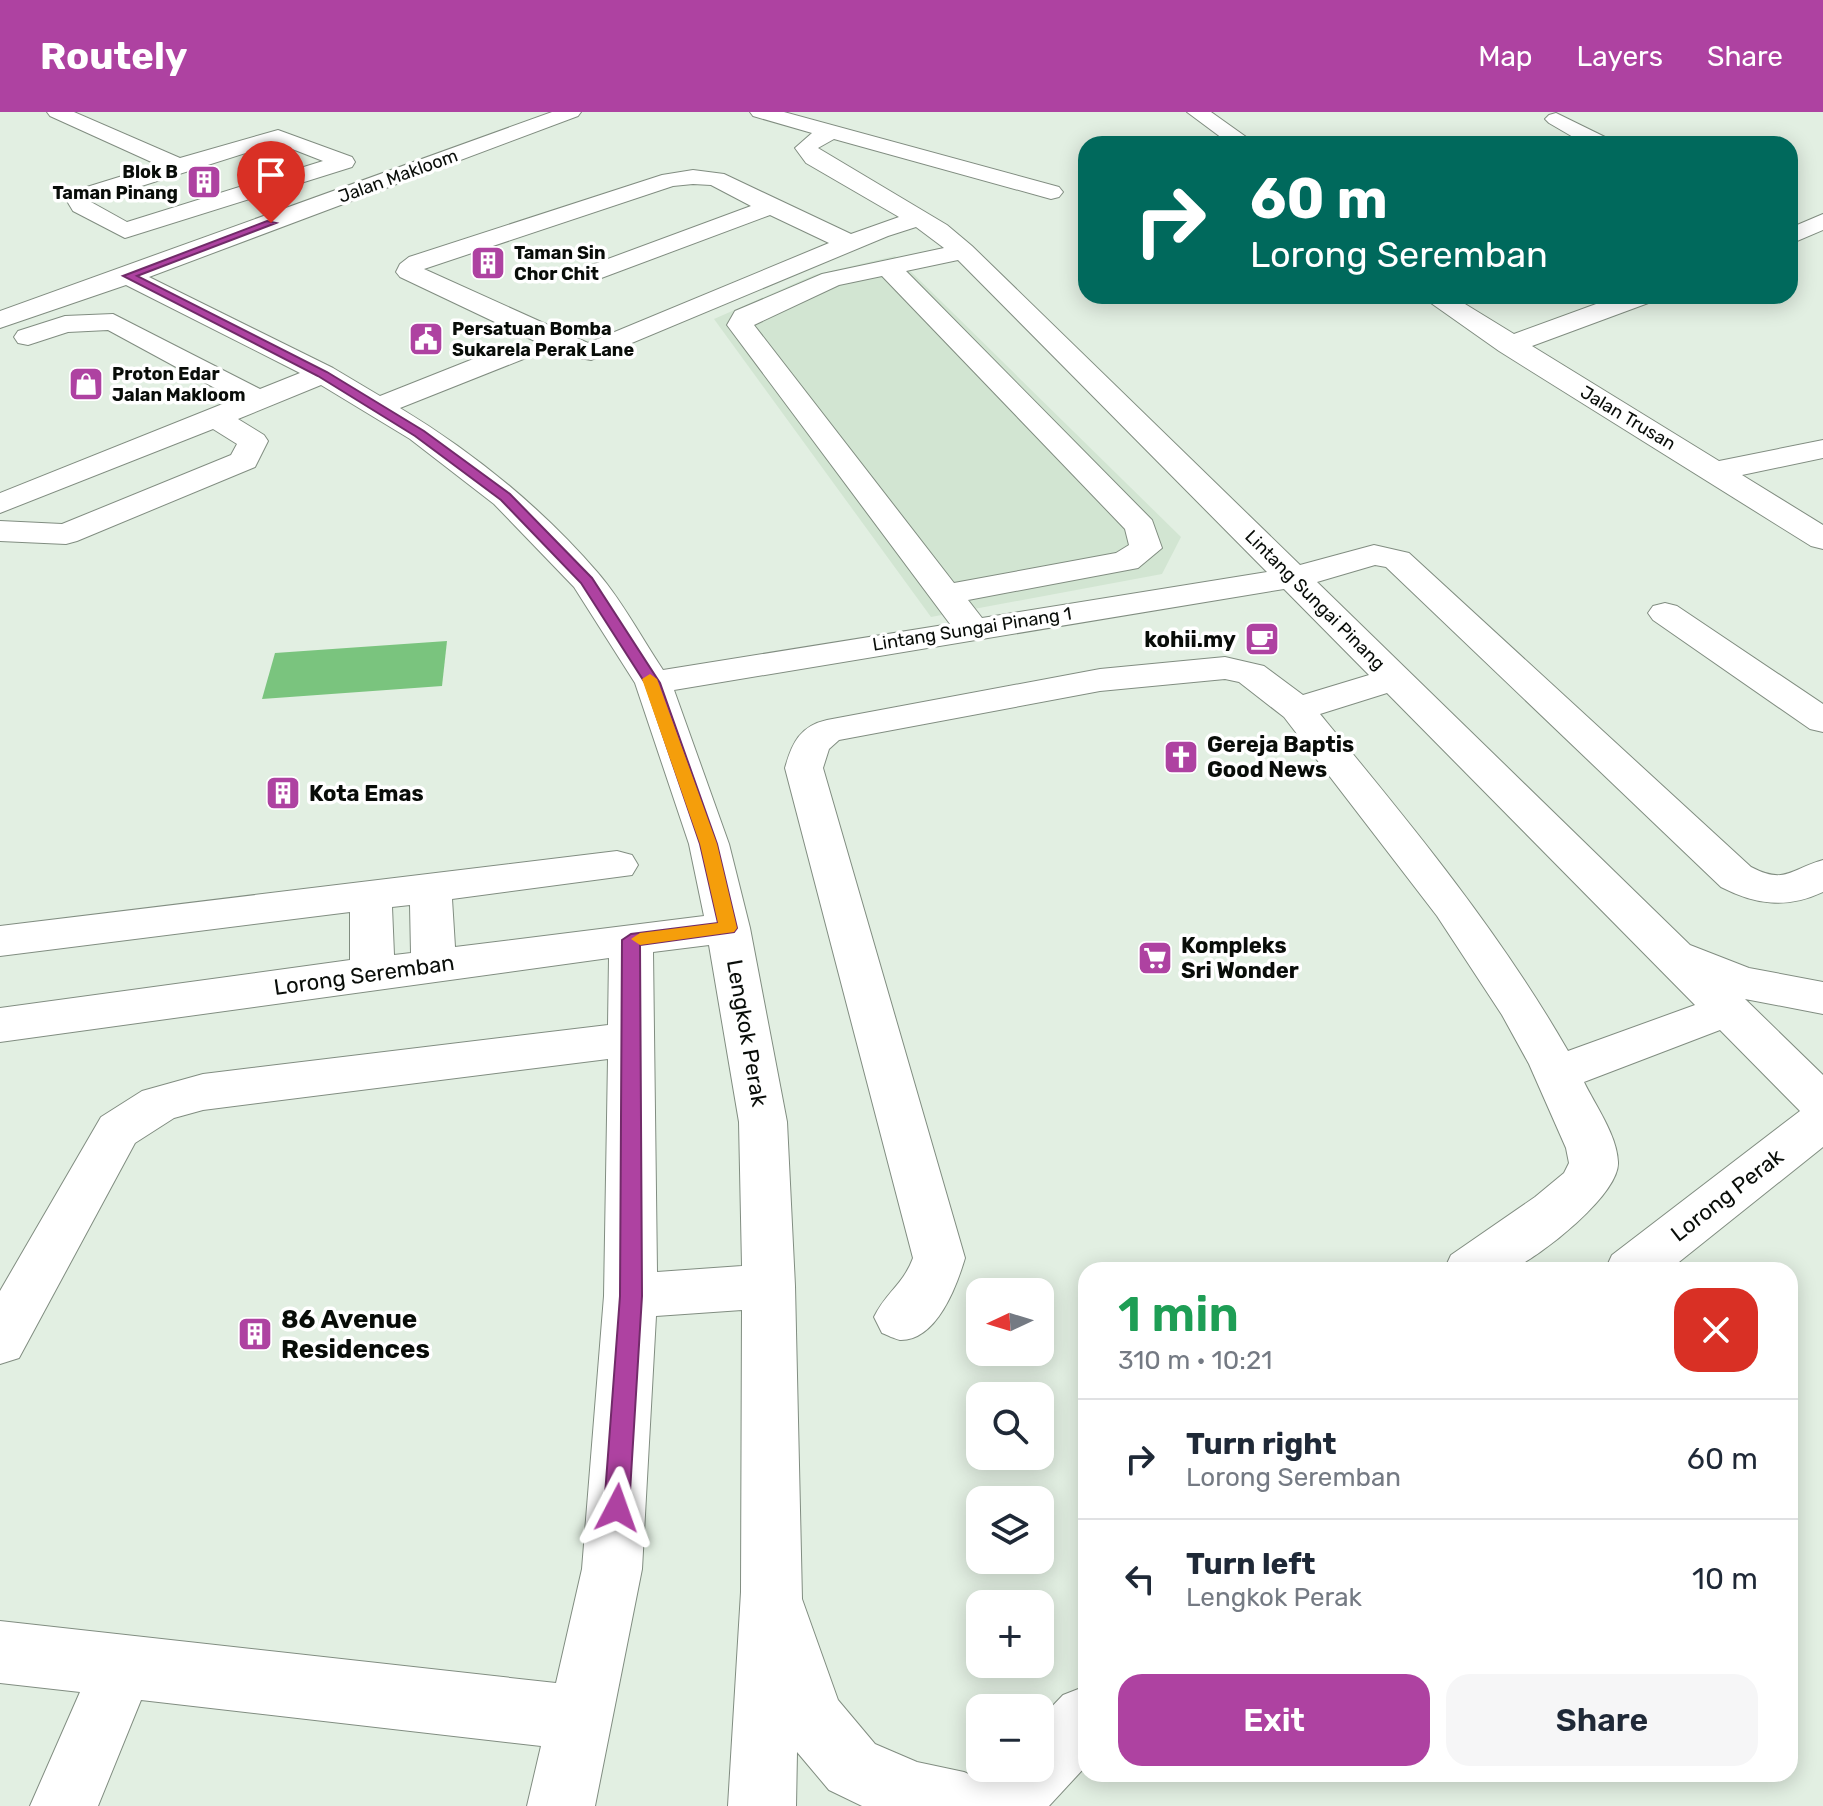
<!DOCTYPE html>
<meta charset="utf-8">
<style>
body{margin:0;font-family:Rubik,sans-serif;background:#f6f6f7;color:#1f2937;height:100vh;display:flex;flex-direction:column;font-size:30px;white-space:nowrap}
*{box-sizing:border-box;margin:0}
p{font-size:26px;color:#747a83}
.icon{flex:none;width:44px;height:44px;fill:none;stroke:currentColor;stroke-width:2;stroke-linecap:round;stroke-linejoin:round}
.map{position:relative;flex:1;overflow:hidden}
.drawer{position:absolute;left:1078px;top:1150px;width:720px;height:520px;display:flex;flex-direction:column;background:#fff;border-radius:24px;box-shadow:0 4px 20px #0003}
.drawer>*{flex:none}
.hud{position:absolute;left:1078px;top:24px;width:720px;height:168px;border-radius:24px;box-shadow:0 4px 20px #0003;background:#00695c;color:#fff;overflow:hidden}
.needle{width:52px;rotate:266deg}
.tools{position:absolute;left:966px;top:1166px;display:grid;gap:16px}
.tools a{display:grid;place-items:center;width:88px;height:88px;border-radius:16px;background:#fff;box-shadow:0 4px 20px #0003;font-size:40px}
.pin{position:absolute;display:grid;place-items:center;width:68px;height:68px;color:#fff;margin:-82px -34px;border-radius:50% 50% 50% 0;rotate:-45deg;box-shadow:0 0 8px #0007}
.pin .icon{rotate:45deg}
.me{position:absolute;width:88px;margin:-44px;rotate:4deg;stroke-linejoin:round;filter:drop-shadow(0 0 6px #0008)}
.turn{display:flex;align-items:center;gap:28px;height:168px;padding:0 40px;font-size:36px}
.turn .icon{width:104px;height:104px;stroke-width:2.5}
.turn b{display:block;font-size:56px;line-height:68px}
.round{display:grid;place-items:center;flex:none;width:84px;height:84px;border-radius:24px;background:#f6f6f7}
.overview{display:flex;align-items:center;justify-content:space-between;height:136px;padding:0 40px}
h1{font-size:48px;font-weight:600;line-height:60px;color:#1e9e55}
.button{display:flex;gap:16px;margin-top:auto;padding:16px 40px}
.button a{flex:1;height:92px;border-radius:24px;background:#ae42a1;color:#fff;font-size:32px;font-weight:600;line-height:92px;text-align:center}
.button a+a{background:#f6f6f7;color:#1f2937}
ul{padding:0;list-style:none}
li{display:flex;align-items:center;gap:24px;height:120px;padding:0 40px;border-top:2px solid #e0e1e3}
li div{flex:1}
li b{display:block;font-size:30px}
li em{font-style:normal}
header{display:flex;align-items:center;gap:48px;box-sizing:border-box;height:112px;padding:0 40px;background:#ae42a1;color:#fff}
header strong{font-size:38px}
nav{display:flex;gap:44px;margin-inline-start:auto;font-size:28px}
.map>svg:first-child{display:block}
.built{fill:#d2e5d2}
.water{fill:#7ac47e}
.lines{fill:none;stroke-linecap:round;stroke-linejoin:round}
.minor-casing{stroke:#818d81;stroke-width:2}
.minor{fill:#fff;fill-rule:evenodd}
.route{fill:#ae42a1;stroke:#712b69;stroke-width:2}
.slow{fill:#f59e0b}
.labels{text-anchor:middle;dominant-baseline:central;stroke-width:7;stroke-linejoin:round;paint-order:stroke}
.far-poi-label{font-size:18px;font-weight:bold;fill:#090d09;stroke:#fff;text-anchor:start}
.far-street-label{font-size:18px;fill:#090d09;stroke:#fff}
.poi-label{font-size:22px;font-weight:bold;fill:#090d09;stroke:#fff;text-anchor:start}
.street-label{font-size:22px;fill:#090d09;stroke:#fff}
.near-poi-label{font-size:26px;font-weight:bold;fill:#090d09;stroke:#fff;text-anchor:start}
</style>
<header>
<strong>Routely</strong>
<nav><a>Map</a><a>Layers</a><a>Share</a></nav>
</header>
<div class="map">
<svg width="1823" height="1694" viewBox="0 0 1823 1694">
<rect width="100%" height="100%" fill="#e2efe2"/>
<path class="built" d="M 895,144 L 1181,425 L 1162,462 L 931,505 L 714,207 L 814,163 Z"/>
<path class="water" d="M 447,529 L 442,574 L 262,587 L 275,541 Z"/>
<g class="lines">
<g class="minor-casing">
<path id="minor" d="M 47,0 L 74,0 L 180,46 L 278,18 L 352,45 L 355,50 L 352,55 L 125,126 L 73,99 L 67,89 L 77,78 L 158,53 L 50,4 ZM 277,31 L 323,49 L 127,110 L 91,90 Z
M 552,0 L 581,0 L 578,4 L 149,165 L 333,256 L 380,284 L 506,234 L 516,232 L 526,234 L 530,240 L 526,246 L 400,296 C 473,340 542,396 598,461 C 623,490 642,527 663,558 L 950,512 L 727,213 L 735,199 L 822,162 L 944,136 L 916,115 L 888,124 L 591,248 L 564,243 L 400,165 L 396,160 L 400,152 L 409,145 L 662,63 L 693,58 L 724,62 L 851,122 L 899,105 L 806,51 L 795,36 L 812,21 L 753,4 L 750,0 L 784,0 L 1059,75 L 1063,80 L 1059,85 L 1051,87 L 834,27 L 818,36 L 947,113 L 972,134 L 1300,453 L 1374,433 L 1409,441 L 1751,755 C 1785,773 1791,757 1823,748 L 1823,780 C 1787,797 1756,793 1721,775 L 1386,455 L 1375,453 L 1317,470 L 1690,833 L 1749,856 L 1823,870 L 1823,902 L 1745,887 L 1823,963 L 1823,1035 L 1669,1158 L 1605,1158 L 1612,1143 L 1800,999 L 1720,918 L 1584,970 C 1595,993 1617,1023 1618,1050 C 1620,1082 1540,1145 1512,1157 C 1498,1163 1460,1158 1444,1158 L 1451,1143 L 1535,1085 L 1564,1061 L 1569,1051 L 1566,1036 L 1529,952 L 1502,903 L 1437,804 L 1284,605 L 1239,570 L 1225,567 L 1100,579 L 839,628 L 829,637 L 823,656 L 965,1146 C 957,1173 937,1229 900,1228 C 895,1227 887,1223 882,1221 L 874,1205 C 886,1180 903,1173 913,1146 L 785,656 C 792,631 800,614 827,608 L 1100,557 L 1225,545 L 1264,554 L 1303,583 L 1369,563 L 1284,477 L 674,578 L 729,732 L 750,816 L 787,1010 L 795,1174 L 802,1487 L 838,1588 L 875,1632 L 917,1650 L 964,1660 L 982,1668 L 994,1656 L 1040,1656 L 1040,1607 L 1063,1583 L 1086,1574 L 1086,1654 L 1049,1694 L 862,1694 L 829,1678 L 797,1640 L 796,1694 L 728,1694 L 741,1480 L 742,1198 L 656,1204 L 642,1457 L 595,1694 L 527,1694 L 541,1634 L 141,1588 L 98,1694 L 30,1694 L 80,1580 L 0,1571 L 0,1509 L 556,1571 L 582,1457 L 604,1184 L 608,947 L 203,998 L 174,1006 L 135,1031 L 19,1246 L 0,1252 L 0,1179 L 101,1005 L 142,979 L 203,962 L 608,913 L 609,846 L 0,930 L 0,896 L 350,848 L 350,800 L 0,844 L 0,814 L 617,739 L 632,743 L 638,753 L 632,763 L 452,787 L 455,835 L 704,804 L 689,732 L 635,571 L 574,475 L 494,392 L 410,327 L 321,273 L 238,307 L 264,323 L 268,329 L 255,355 L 77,429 L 66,432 L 0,429 L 0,409 L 62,412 L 231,343 L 237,332 L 213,317 L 0,401 L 0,381 L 235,287 L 108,218 L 68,220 L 28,233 L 18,231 L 14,225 L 18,219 L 65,204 L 113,202 L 260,277 L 300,261 L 126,173 L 0,216 L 0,199 ZM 693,72 L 711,73 L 751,94 L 578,158 L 574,163 L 578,168 L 596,168 L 770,103 L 829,131 L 588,231 L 424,157 L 673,74 ZM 958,148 L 1267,460 L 982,506 L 968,488 L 1138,456 L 1162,436 L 1152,408 L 906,159 ZM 882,164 L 1125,417 L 1129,433 L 1116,441 L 954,471 L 754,213 L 839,173 ZM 1387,581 L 1695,893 L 1568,939 C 1498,817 1409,710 1320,602 ZM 410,793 L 411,841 L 394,843 L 392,795 ZM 709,833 L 739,1010 L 742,1154 L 657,1160 L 653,840 Z
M 1187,0 L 1211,0 L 1256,32 L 1230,32 Z
M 1556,1 L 1609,27 L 1612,32 L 1585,32 L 1549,11 L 1545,7 L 1549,3 Z
M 1823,102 L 1823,118 L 1790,132 L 1790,116 Z
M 1421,184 L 1452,184 L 1514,222 L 1618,184 L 1655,184 L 1651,190 L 1532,234 L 1719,349 L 1823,328 L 1823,346 L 1742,363 L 1823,413 L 1823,437 L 1811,434 L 1499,239 Z
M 1665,491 L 1677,494 L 1823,592 L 1823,620 L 1810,617 L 1653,508 L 1648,501 L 1653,494 Z"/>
</g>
<use href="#minor" class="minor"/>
</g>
<path class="route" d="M 267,109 L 276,111 L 137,164 L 327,260 L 424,319 L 510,382 L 592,466 L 660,571 L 717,732 L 737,816 L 734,820 L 640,833 L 642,1184 L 629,1396 L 625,1404 L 617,1408 L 608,1404 L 604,1396 L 620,1184 L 622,828 L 631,822 L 718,811 L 700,732 L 645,571 L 581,471 L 501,388 L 415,324 L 318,264 L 123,164 Z"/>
<path class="slow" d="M 650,562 L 657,567 L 717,732 L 737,816 L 734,820 L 640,833 L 631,827 L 640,821 L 718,811 L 700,732 L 642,567 Z"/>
<defs>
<g id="building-square" transform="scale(1.8)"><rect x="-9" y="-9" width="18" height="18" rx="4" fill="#ae42a1" stroke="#fff"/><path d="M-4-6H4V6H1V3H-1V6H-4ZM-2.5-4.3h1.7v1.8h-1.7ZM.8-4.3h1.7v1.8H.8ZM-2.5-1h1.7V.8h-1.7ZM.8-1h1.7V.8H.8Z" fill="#fff"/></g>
<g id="civic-square" transform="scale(1.8)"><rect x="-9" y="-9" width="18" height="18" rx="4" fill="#ae42a1" stroke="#fff"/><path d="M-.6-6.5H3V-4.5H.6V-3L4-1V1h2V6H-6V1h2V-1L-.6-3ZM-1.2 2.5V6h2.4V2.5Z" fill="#fff"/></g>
<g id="shop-square" transform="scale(1.8)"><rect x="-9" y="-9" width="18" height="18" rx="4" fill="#ae42a1" stroke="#fff"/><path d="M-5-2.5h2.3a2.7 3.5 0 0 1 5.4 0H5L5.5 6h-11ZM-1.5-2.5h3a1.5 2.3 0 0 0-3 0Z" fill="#fff"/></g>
<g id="cafe-square" transform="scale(1.8)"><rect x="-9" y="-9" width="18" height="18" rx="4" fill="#ae42a1" stroke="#fff"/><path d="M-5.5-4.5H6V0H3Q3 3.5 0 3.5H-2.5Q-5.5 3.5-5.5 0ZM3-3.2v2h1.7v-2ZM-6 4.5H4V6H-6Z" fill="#fff"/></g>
<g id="church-square" transform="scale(1.8)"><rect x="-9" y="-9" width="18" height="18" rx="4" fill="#ae42a1" stroke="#fff"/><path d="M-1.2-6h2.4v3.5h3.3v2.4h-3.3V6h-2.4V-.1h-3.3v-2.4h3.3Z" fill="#fff"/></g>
<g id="supermarket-square" transform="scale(1.8)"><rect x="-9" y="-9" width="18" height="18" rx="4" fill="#ae42a1" stroke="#fff"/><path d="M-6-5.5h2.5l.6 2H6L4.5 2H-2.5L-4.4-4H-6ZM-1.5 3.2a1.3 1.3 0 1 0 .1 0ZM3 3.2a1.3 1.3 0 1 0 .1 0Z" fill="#fff"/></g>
</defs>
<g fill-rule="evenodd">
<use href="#building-square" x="204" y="70"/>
<use href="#building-square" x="488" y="151"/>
<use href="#civic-square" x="426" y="227"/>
<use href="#shop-square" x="86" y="272"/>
<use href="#cafe-square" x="1262" y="527"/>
<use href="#church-square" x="1181" y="645"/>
<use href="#building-square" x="283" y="681"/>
<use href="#supermarket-square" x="1155" y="846"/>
<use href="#building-square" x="255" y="1222"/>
</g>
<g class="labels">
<g class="far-poi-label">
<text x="178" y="60" text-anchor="end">Blok B<tspan x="178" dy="21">Taman Pinang</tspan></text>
<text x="514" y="141">Taman Sin<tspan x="514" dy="21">Chor Chit</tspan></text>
<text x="452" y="217">Persatuan Bomba<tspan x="452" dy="21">Sukarela Perak Lane</tspan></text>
<text x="112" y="262">Proton Edar<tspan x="112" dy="21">Jalan Makloom</tspan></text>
</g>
<g class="far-street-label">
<text transform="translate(398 64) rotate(-20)">Jalan Makloom</text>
<text transform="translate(1628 306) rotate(31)">Jalan Trusan</text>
<text transform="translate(1315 488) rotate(45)">Lintang Sungai Pinang</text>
<text transform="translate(972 517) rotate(-9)">Lintang Sungai Pinang 1</text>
</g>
<g class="poi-label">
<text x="1236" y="527" text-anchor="end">kohii.my</text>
<text x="1207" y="632">Gereja Baptis<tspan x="1207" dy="25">Good News</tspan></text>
<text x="309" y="681">Kota Emas</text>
<text x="1181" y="833">Kompleks<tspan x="1181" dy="25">Sri Wonder</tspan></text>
</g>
<g class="street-label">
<text transform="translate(364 863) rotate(-8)">Lorong Seremban</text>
<text transform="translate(747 921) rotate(80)">Lengkok Perak</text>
<text transform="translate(1727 1083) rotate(-38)">Lorong Perak</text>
</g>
<g class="near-poi-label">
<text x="281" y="1207">86 Avenue<tspan x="281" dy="30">Residences</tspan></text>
</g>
</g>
</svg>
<div class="tools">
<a><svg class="needle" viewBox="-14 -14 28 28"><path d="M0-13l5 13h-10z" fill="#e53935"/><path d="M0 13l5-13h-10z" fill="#747a83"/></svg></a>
<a><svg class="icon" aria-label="search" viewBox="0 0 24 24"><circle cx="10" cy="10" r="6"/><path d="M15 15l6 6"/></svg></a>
<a><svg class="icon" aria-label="layers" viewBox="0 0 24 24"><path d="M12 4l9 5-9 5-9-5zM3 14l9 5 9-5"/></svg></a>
<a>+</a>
<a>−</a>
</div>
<div class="pin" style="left:271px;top:111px;background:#d93025"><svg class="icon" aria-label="arrive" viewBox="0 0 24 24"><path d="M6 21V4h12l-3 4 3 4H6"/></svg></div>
<svg class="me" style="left:617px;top:1396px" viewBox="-20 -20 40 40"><path d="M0-17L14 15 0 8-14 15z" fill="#ae42a1" stroke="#fff" stroke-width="4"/></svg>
<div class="hud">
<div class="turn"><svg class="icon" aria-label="right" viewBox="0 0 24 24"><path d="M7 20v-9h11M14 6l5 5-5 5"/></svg><div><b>60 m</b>Lorong Seremban</div></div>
</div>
<section class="drawer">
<div class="overview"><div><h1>1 min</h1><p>310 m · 10:21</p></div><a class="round" style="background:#d93025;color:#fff"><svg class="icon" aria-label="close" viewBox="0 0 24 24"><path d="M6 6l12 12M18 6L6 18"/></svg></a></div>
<ul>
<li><svg class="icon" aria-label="right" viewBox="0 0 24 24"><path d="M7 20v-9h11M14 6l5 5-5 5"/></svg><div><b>Turn right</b><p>Lorong Seremban</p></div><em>60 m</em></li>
<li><svg class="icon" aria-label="left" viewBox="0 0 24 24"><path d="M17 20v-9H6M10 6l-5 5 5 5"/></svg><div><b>Turn left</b><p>Lengkok Perak</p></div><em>10 m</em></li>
</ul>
<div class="button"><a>Exit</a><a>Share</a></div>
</section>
</div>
